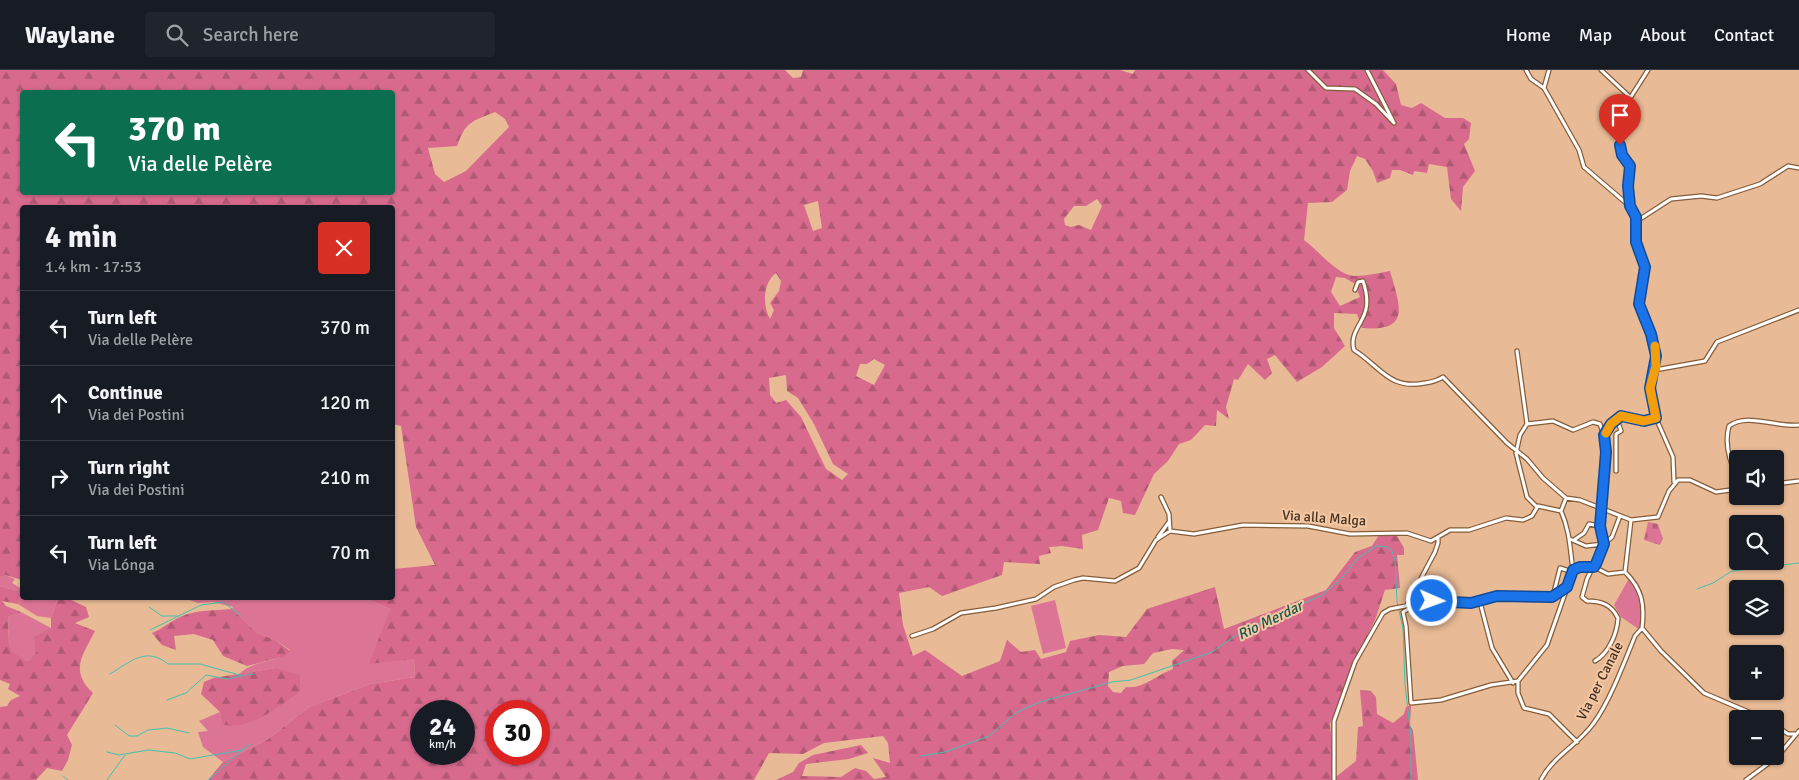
<!DOCTYPE html>
<meta charset="utf-8">
<style>
body{margin:0;font-family:Signika,sans-serif;background:#20242c;color:#f1f3f6;height:100vh;display:flex;flex-direction:column;font-size:19px;white-space:nowrap}
*{box-sizing:border-box;margin:0}
p{font-size:16px;color:#9ea1a6}
.icon{flex:none;width:28px;height:28px;fill:none;stroke:currentColor;stroke-width:2;stroke-linecap:round;stroke-linejoin:round}
.map{position:relative;flex:1;overflow:hidden}
.details{position:absolute;left:20px;top:135px;width:375px;height:395px;display:flex;flex-direction:column;background:#171b24;border-radius:5px;box-shadow:0 1px 4px #0004}
.details>*{flex:none}
.top-card{position:absolute;left:20px;top:20px;width:375px;height:105px;border-radius:5px;box-shadow:0 1px 4px #0004;background:#0b6e4f;color:#fff;overflow:hidden}
.buttons{position:absolute;left:1729px;top:380px;display:grid;gap:10px}
.buttons a{display:grid;place-items:center;width:55px;height:55px;border-radius:5px;background:#171b24;box-shadow:0 1px 4px #0004;font-size:25px}
.speed{position:absolute;left:410px;top:630px;display:flex;gap:10px;font-size:25px;font-weight:700;text-align:center}
.speed>*{display:grid;place-content:center;width:65px;height:65px;border-radius:50%;background:#171b24;box-shadow:0 1px 4px #0004;line-height:1}
.speed small{font-size:12px;font-weight:400}
.speed .limit{border:8px solid #d22;background:#fff;color:#111}
.pin{position:absolute;display:grid;place-items:center;width:42px;height:42px;color:#fff;margin:-51px -21px;border-radius:50% 50% 50% 0;rotate:-45deg;box-shadow:0 0 5px #0007}
.pin .icon{rotate:45deg}
.me{position:absolute;width:55px;margin:-28px;rotate:92deg;stroke-linejoin:round;filter:drop-shadow(0 0 4px #0008)}
.turn{display:flex;align-items:center;gap:18px;height:105px;padding:0 25px;font-size:22px}
.turn .icon{width:65px;height:65px;stroke-width:2.5}
.turn b{display:block;font-size:35px;line-height:42px}
.round{display:grid;place-items:center;flex:none;width:52px;height:52px;border-radius:5px;background:#20242c}
.headline{display:flex;align-items:center;justify-content:space-between;height:85px;padding:0 25px}
h1{font-size:30px;font-weight:700;line-height:38px}
ul{padding:0;list-style:none}
li{display:flex;align-items:center;gap:15px;height:75px;padding:0 25px;border-top:1px solid #363941}
li div{flex:1}
li b{display:block;font-size:19px}
li em{font-style:normal}
header{display:flex;align-items:center;gap:30px;box-sizing:border-box;height:70px;padding:0 25px;background:#171b24;border-bottom:1px solid #363941}
header strong{font-size:24px}
nav{display:flex;gap:28px;margin-inline-start:auto;font-size:18px}
.search{width:350px;height:45px;background:#20242c;display:flex;align-items:center;gap:12px;box-sizing:border-box;padding:0 18px;border-radius:5px;color:#9ea1a6;font-size:19px}
.map>svg:first-child{display:block}
.green{fill:#dc7595}
.forest{fill:url(#forest-firs);fill-rule:evenodd}
.cemetery{fill:url(#cemetery-stones)}
.lines{fill:none;stroke-linecap:round;stroke-linejoin:round}
.stream{stroke:#43c2af;stroke-width:1}
.minor-casing{stroke:#855d3a;stroke-width:5.5}
.minor{stroke:#fff;stroke-width:3}
.route-casing{stroke:#114b97;stroke-width:12}
.route{stroke:#1a73e8;stroke-width:9}
.slow{stroke:#f59e0b;stroke-width:9}
.labels{text-anchor:middle;dominant-baseline:central;stroke-width:4;stroke-linejoin:round;paint-order:stroke}
.street-label{font-size:14px;fill:#433122;stroke:#f5c7a2}
.water-label{font-size:15px;font-style:italic;fill:#145a50;stroke:#f5c7a2}
</style>
<header>
<strong>Waylane</strong>
<div class="search"><svg class="icon" aria-label="search" viewBox="0 0 24 24"><circle cx="10" cy="10" r="6"/><path d="M15 15l6 6"/></svg>Search here</div>
<nav><a>Home</a><a>Map</a><a>About</a><a>Contact</a></nav>
</header>
<div class="map">
<svg width="1799" height="710" viewBox="0 0 1799 710">
<defs>
<pattern id="forest-firs" width="22" height="20" patternUnits="userSpaceOnUse" patternTransform="scale(1.25)"><rect width="22" height="20" fill="#d86a8e"/><path d="M5 1l3.5 6h-7zM16 11l3.5 6h-7z" fill="#b15874"/></pattern>
<pattern id="cemetery-stones" width="16" height="16" patternUnits="userSpaceOnUse" patternTransform="scale(1.25)"><rect width="16" height="16" fill="#dc7595"/><path d="M2 7V4a2 2 0 0 1 4 0v3zM10 15v-3a2 2 0 0 1 4 0v3z" fill="#b46179"/></pattern>
</defs>
<rect width="100%" height="100%" fill="#e8ba95"/>
<path class="green" d="M 5,505 L 15,509 L 12,513 L 22,519 L 22,528 L 58,528 L 51,548 L 37,546 L 18,534 L 22,522 L 0,516 L 0,508 Z
M 1631,505 C 1648,522 1645,538 1640,560 L 1621,547 L 1614,535 Z
M 183,528 L 364,528 L 390,539 L 414,589 L 415,607 L 370,614 L 309,637 L 267,670 L 223,692 L 203,677 L 198,662 L 208,661 L 199,651 L 220,642 L 222,653 L 276,598 L 239,604 C 254,589 277,594 290,580 L 275,570 L 257,563 L 232,539 L 233,537 L 213,532 L 198,533 Z
M 1055,530 L 1066,578 L 1043,584 L 1031,536 Z
M 21,542 L 51,558 L 36,582 L 28,591 L 11,582 L 9,574 L 8,547 Z"/>
<path class="forest" d="M 0,0 L 785,0 L 793,8 L 801,7 L 803,0 L 1120,0 L 1133,4 L 1135,0 L 1383,0 L 1396,14 L 1401,35 L 1412,38 L 1421,33 L 1445,48 L 1463,48 L 1471,53 L 1469,69 L 1464,74 L 1475,101 L 1463,117 L 1461,141 L 1451,129 L 1447,97 L 1429,94 L 1427,103 L 1414,101 L 1413,105 L 1400,100 L 1392,100 L 1390,108 L 1377,113 L 1373,101 L 1365,89 L 1357,86 L 1350,101 L 1347,120 L 1332,132 L 1308,133 L 1304,170 C 1318,180 1337,205 1354,206 C 1366,206 1379,203 1390,201 C 1399,234 1413,262 1362,258 L 1357,244 L 1334,243 L 1334,258 L 1345,276 L 1322,297 L 1297,312 L 1275,285 L 1267,289 L 1272,303 L 1265,310 L 1248,294 L 1238,310 L 1234,309 L 1226,337 L 1229,349 L 1217,340 L 1216,356 L 1205,355 L 1191,370 L 1179,374 L 1168,391 L 1154,404 L 1135,445 L 1123,443 L 1121,431 L 1109,428 L 1098,460 L 1082,465 L 1083,479 L 1062,476 L 1049,477 L 1051,483 L 1039,486 L 1040,494 L 1004,492 L 1002,505 L 942,526 L 929,517 L 899,523 L 903,555 L 913,586 L 925,580 L 962,606 L 1000,591 L 1007,570 L 1021,582 L 1035,580 L 1041,589 L 1066,582 L 1070,571 L 1099,565 L 1126,567 L 1147,539 L 1215,517 L 1224,559 L 1326,520 L 1355,482 L 1372,476 L 1379,465 L 1397,466 L 1404,478 L 1404,485 L 1397,485 L 1400,518 L 1385,520 L 1375,550 L 1355,590 L 1330,654 L 1333,687 L 1332,710 L 1356,691 L 1358,657 L 1363,656 L 1360,620 L 1371,621 L 1376,627 L 1377,644 L 1393,653 L 1404,644 L 1406,637 L 1411,635 L 1410,656 L 1413,660 L 1418,710 L 776,710 L 793,702 L 799,693 L 813,685 L 861,675 L 868,683 L 849,689 L 806,694 L 802,706 L 841,707 L 855,698 L 866,701 L 874,709 L 886,707 L 873,688 L 890,693 L 888,673 L 883,666 L 824,673 L 803,684 L 769,683 L 754,710 L 208,710 L 223,692 L 267,670 L 309,637 L 370,614 L 415,607 L 414,589 L 369,594 L 390,539 L 364,528 L 392,528 L 393,499 L 435,495 L 416,457 L 401,356 L 393,354 L 392,138 L 22,138 L 22,510 L 5,505 L 0,508 ZM 22,22 L 392,22 L 392,122 L 22,122 ZM 495,42 L 505,49 L 509,57 L 466,101 L 444,112 L 435,104 L 428,78 L 457,76 C 466,51 471,52 495,42 ZM 1097,129 L 1102,136 L 1091,160 L 1079,155 L 1071,157 L 1065,155 L 1064,149 L 1074,136 L 1086,136 ZM 818,131 L 822,158 L 813,161 L 804,135 ZM 776,203 L 781,211 L 779,221 L 770,233 L 774,240 L 770,249 C 762,235 763,213 776,203 ZM 1336,207 L 1345,208 L 1355,214 L 1360,227 L 1340,236 L 1331,222 ZM 874,289 L 885,295 L 874,315 L 856,306 L 860,294 L 867,294 ZM 786,305 L 787,321 L 798,328 L 814,354 L 833,394 L 848,404 L 842,410 L 826,399 L 801,347 L 786,330 L 776,333 L 770,325 L 769,308 ZM 1172,579 L 1184,580 L 1172,591 L 1173,599 C 1156,605 1144,619 1126,617 L 1121,623 L 1113,622 L 1108,616 L 1109,602 L 1123,596 L 1144,594 L 1153,583 ZM 421,641 L 464,641 L 464,684 L 421,684 ZM 496,641 L 539,641 L 539,684 L 496,684 Z
M 0,516 L 22,522 L 18,534 L 2,531 L 6,536 L 21,542 L 8,547 L 9,574 L 12,582 L 28,591 L 36,582 L 34,567 L 51,558 L 51,548 L 58,528 L 67,528 L 86,537 L 89,547 L 75,553 L 95,561 C 83,585 69,600 93,623 L 67,665 L 72,675 L 68,690 L 62,701 L 47,698 L 36,710 L 0,710 L 0,637 L 7,636 L 11,630 L 20,626 L 8,619 L 10,614 L 0,610 Z
M 232,539 L 257,563 L 275,570 L 290,581 L 285,586 L 247,596 L 223,586 L 213,570 L 194,564 L 174,566 L 176,580 L 162,575 L 152,563 C 162,559 171,551 180,547 C 197,539 214,541 232,539 Z
M 276,598 L 300,605 L 300,621 C 282,635 247,663 222,654 L 220,642 L 201,624 L 204,612 L 213,608 Z"/>
<path class="cemetery" d="M 1648,452 L 1658,454 L 1663,469 L 1660,475 L 1644,470 Z"/>
<g class="lines">
<path class="stream" d="M 1697,519 L 1713,513 L 1732,501 L 1799,493
M 149,537 L 162,546 L 178,546
M 150,560 L 201,535 L 223,532 L 240,545
M 110,604 C 130,592 146,576 168,594 L 200,594 L 243,606
M 245,605 L 254,604
M 167,630 L 186,623 L 206,605 L 227,609 L 241,606
M 115,655 L 129,666 L 137,666 L 148,660 L 167,658 L 189,663
M 107,682 L 119,685 L 148,680 L 175,683 L 190,689 L 242,680 L 251,674
M 921,686 L 945,682 L 989,666 L 1017,642 L 1040,632 L 1112,612 L 1131,610 L 1212,582 L 1244,560 L 1322,525 L 1342,508 L 1358,488 L 1376,476 L 1387,477 L 1392,481 L 1395,490 L 1397,531 L 1403,559 L 1405,615 L 1411,666 L 1411,710
M 63,706 L 68,710
M 107,710 L 125,685
M 208,710 L 241,681"/>
<g class="minor-casing">
<path id="minor" d="M 1308,0 L 1326,18 L 1355,19 L 1376,34 L 1394,53
M 1367,0 L 1393,51
M 1526,0 L 1531,9 L 1544,18 L 1579,80 L 1584,97 L 1626,133 L 1635,144 L 1636,172 L 1645,197 L 1639,234 L 1651,264 L 1656,286 L 1650,318 L 1656,348 L 1673,387 L 1674,412
M 1601,0 L 1630,27
M 1544,18 L 1549,0
M 1630,136 L 1628,116 L 1630,96 L 1620,80 L 1627,33 L 1648,0
M 1637,151 L 1671,129 L 1701,126 L 1717,128 L 1760,114 L 1788,96 L 1799,98
M 1355,220 L 1358,212 L 1363,211 C 1366,220 1368,230 1366,239 C 1363,254 1349,263 1354,280 C 1381,297 1389,320 1425,313 C 1432,312 1437,311 1443,307 L 1507,373 L 1527,389 L 1543,408 L 1566,428 L 1580,430 L 1631,450
M 1517,281 L 1527,354 L 1520,365 L 1516,383 L 1527,427 L 1537,437
M 1655,300 L 1705,291 L 1717,272 L 1799,240
M 1527,354 L 1553,351 L 1573,360 L 1593,352 L 1600,354 C 1611,380 1604,411 1603,438
M 1604,365 L 1611,354 L 1621,346 L 1644,351 L 1656,348
M 1616,401 L 1616,364 L 1621,361 L 1617,349
M 1738,408 C 1729,391 1724,374 1729,356 C 1747,342 1777,358 1799,355
M 1775,414 L 1799,411
M 1735,420 L 1738,409
M 1161,427 L 1169,444 L 1170,461
M 1600,438 L 1600,456 L 1604,474
M 1561,441 C 1570,461 1570,480 1573,500
M 1631,450 L 1658,447 L 1669,421 L 1678,410 L 1690,410 L 1716,422 L 1738,419
M 1631,450 L 1625,502 C 1642,519 1645,534 1642,558
M 1158,467 L 1169,452
M 1570,469 L 1586,476 L 1603,474
M 1574,470 L 1584,463 L 1589,454 L 1600,456
M 1594,497 L 1608,504 L 1625,502
M 1573,500 L 1580,497 L 1594,497
M 1567,518 L 1547,575 L 1518,611 L 1518,623 L 1524,638 L 1549,644 L 1577,672
M 1555,525 L 1554,522 L 1560,498 L 1573,502
M 1480,532 L 1492,578 L 1513,613
M 1407,535 L 1435,482 L 1438,473 L 1438,467
M 1416,535 L 1403,542 L 1406,556 L 1411,633 L 1441,630 L 1491,615 L 1518,611
M 1642,558 L 1661,581 L 1704,623 L 1765,649
M 912,566 L 933,559 L 961,543 L 996,538 L 1036,529 L 1054,517 L 1074,510 L 1083,508 L 1115,511 L 1139,498 L 1156,470 L 1170,461 L 1194,464 L 1243,455 L 1308,456 L 1350,464 L 1407,463 L 1431,471 L 1450,460 L 1469,460 L 1506,448 L 1523,450 L 1532,446 L 1538,436 L 1561,441 L 1566,428
M 1595,591 C 1609,583 1617,564 1618,548 C 1611,534 1601,531 1587,531 L 1582,527 L 1587,509 L 1604,474 L 1612,467 L 1620,446
M 1775,655 L 1788,664 L 1795,664
M 1334,710 L 1334,651 L 1355,592 L 1383,543 L 1390,539 L 1431,531 L 1471,533 L 1497,526 L 1552,527 L 1567,517 L 1573,500
M 1541,710 C 1552,687 1578,675 1593,654 C 1609,633 1625,591 1635,566 L 1642,558
M 1746,710 L 1777,687 L 1799,661"/>
</g>
<use href="#minor" class="minor"/>
</g>
<g class="lines">
<g class="route-casing">
<path id="route" d="M 1432,531 L 1471,533 L 1497,526 L 1552,527 L 1567,517 L 1573,500 L 1580,497 L 1594,497 L 1596,494 L 1604,474 L 1600,456 L 1606,382 L 1604,365 L 1611,354 L 1621,346 L 1644,351 L 1656,348 L 1650,318 L 1656,286 L 1651,264 L 1639,234 L 1645,197 L 1636,172 L 1636,147 L 1630,136 L 1628,116 L 1630,96 L 1622,85 L 1620,75"/>
</g>
<use href="#route" class="route"/>
<path class="slow" d="M 1606,363 L 1611,354 L 1621,346 L 1644,351 L 1656,348 L 1650,318 L 1656,296 L 1655,276"/>
</g>
<g class="labels">
<g class="street-label">
<text transform="translate(1324 448) rotate(4)">Via alla Malga</text>
<text transform="translate(1600 611) rotate(-63)">Via per Canale</text>
</g>
<g class="water-label">
<text transform="translate(1270 550) rotate(-26)">Rio Merdar</text>
</g>
</g>
</svg>
<div class="buttons">
<a><svg class="icon" aria-label="sound" viewBox="0 0 24 24"><path d="M4 9h4l5-4v14l-5-4H4zM17 9q2 3 0 6"/></svg></a>
<a><svg class="icon" aria-label="search" viewBox="0 0 24 24"><circle cx="10" cy="10" r="6"/><path d="M15 15l6 6"/></svg></a>
<a><svg class="icon" aria-label="layers" viewBox="0 0 24 24"><path d="M12 4l9 5-9 5-9-5zM3 14l9 5 9-5"/></svg></a>
<a>+</a>
<a>−</a>
</div>
<div class="speed"><div>24<small>km/h</small></div><div class="limit">30</div></div>
<div class="pin" style="left:1620px;top:75px;background:#d93025"><svg class="icon" aria-label="arrive" viewBox="0 0 24 24"><path d="M6 21V4h12l-3 4 3 4H6"/></svg></div>
<svg class="me" style="left:1432px;top:531px" viewBox="-20 -20 40 40"><circle r="17" fill="#1a73e8" stroke="#fff" stroke-width="3"/><path d="M0-11L8 9 0 5-8 9z" fill="#fff"/></svg>
<div class="top-card">
<div class="turn"><svg class="icon" aria-label="left" viewBox="0 0 24 24"><path d="M17 20v-9H6M10 6l-5 5 5 5"/></svg><div><b>370 m</b>Via delle Pelère</div></div>
</div>
<section class="details">
<div class="headline"><div><h1>4 min</h1><p>1.4 km · 17:53</p></div><a class="round" style="background:#d93025;color:#fff"><svg class="icon" aria-label="close" viewBox="0 0 24 24"><path d="M6 6l12 12M18 6L6 18"/></svg></a></div>
<ul>
<li><svg class="icon" aria-label="left" viewBox="0 0 24 24"><path d="M17 20v-9H6M10 6l-5 5 5 5"/></svg><div><b>Turn left</b><p>Via delle Pelère</p></div><em>370 m</em></li>
<li><svg class="icon" aria-label="ahead" viewBox="0 0 24 24"><path d="M12 20V5M6 11l6-6 6 6"/></svg><div><b>Continue</b><p>Via dei Postini</p></div><em>120 m</em></li>
<li><svg class="icon" aria-label="right" viewBox="0 0 24 24"><path d="M7 20v-9h11M14 6l5 5-5 5"/></svg><div><b>Turn right</b><p>Via dei Postini</p></div><em>210 m</em></li>
<li><svg class="icon" aria-label="left" viewBox="0 0 24 24"><path d="M17 20v-9H6M10 6l-5 5 5 5"/></svg><div><b>Turn left</b><p>Via Lónga</p></div><em>70 m</em></li>
</ul>
</section>
</div>
